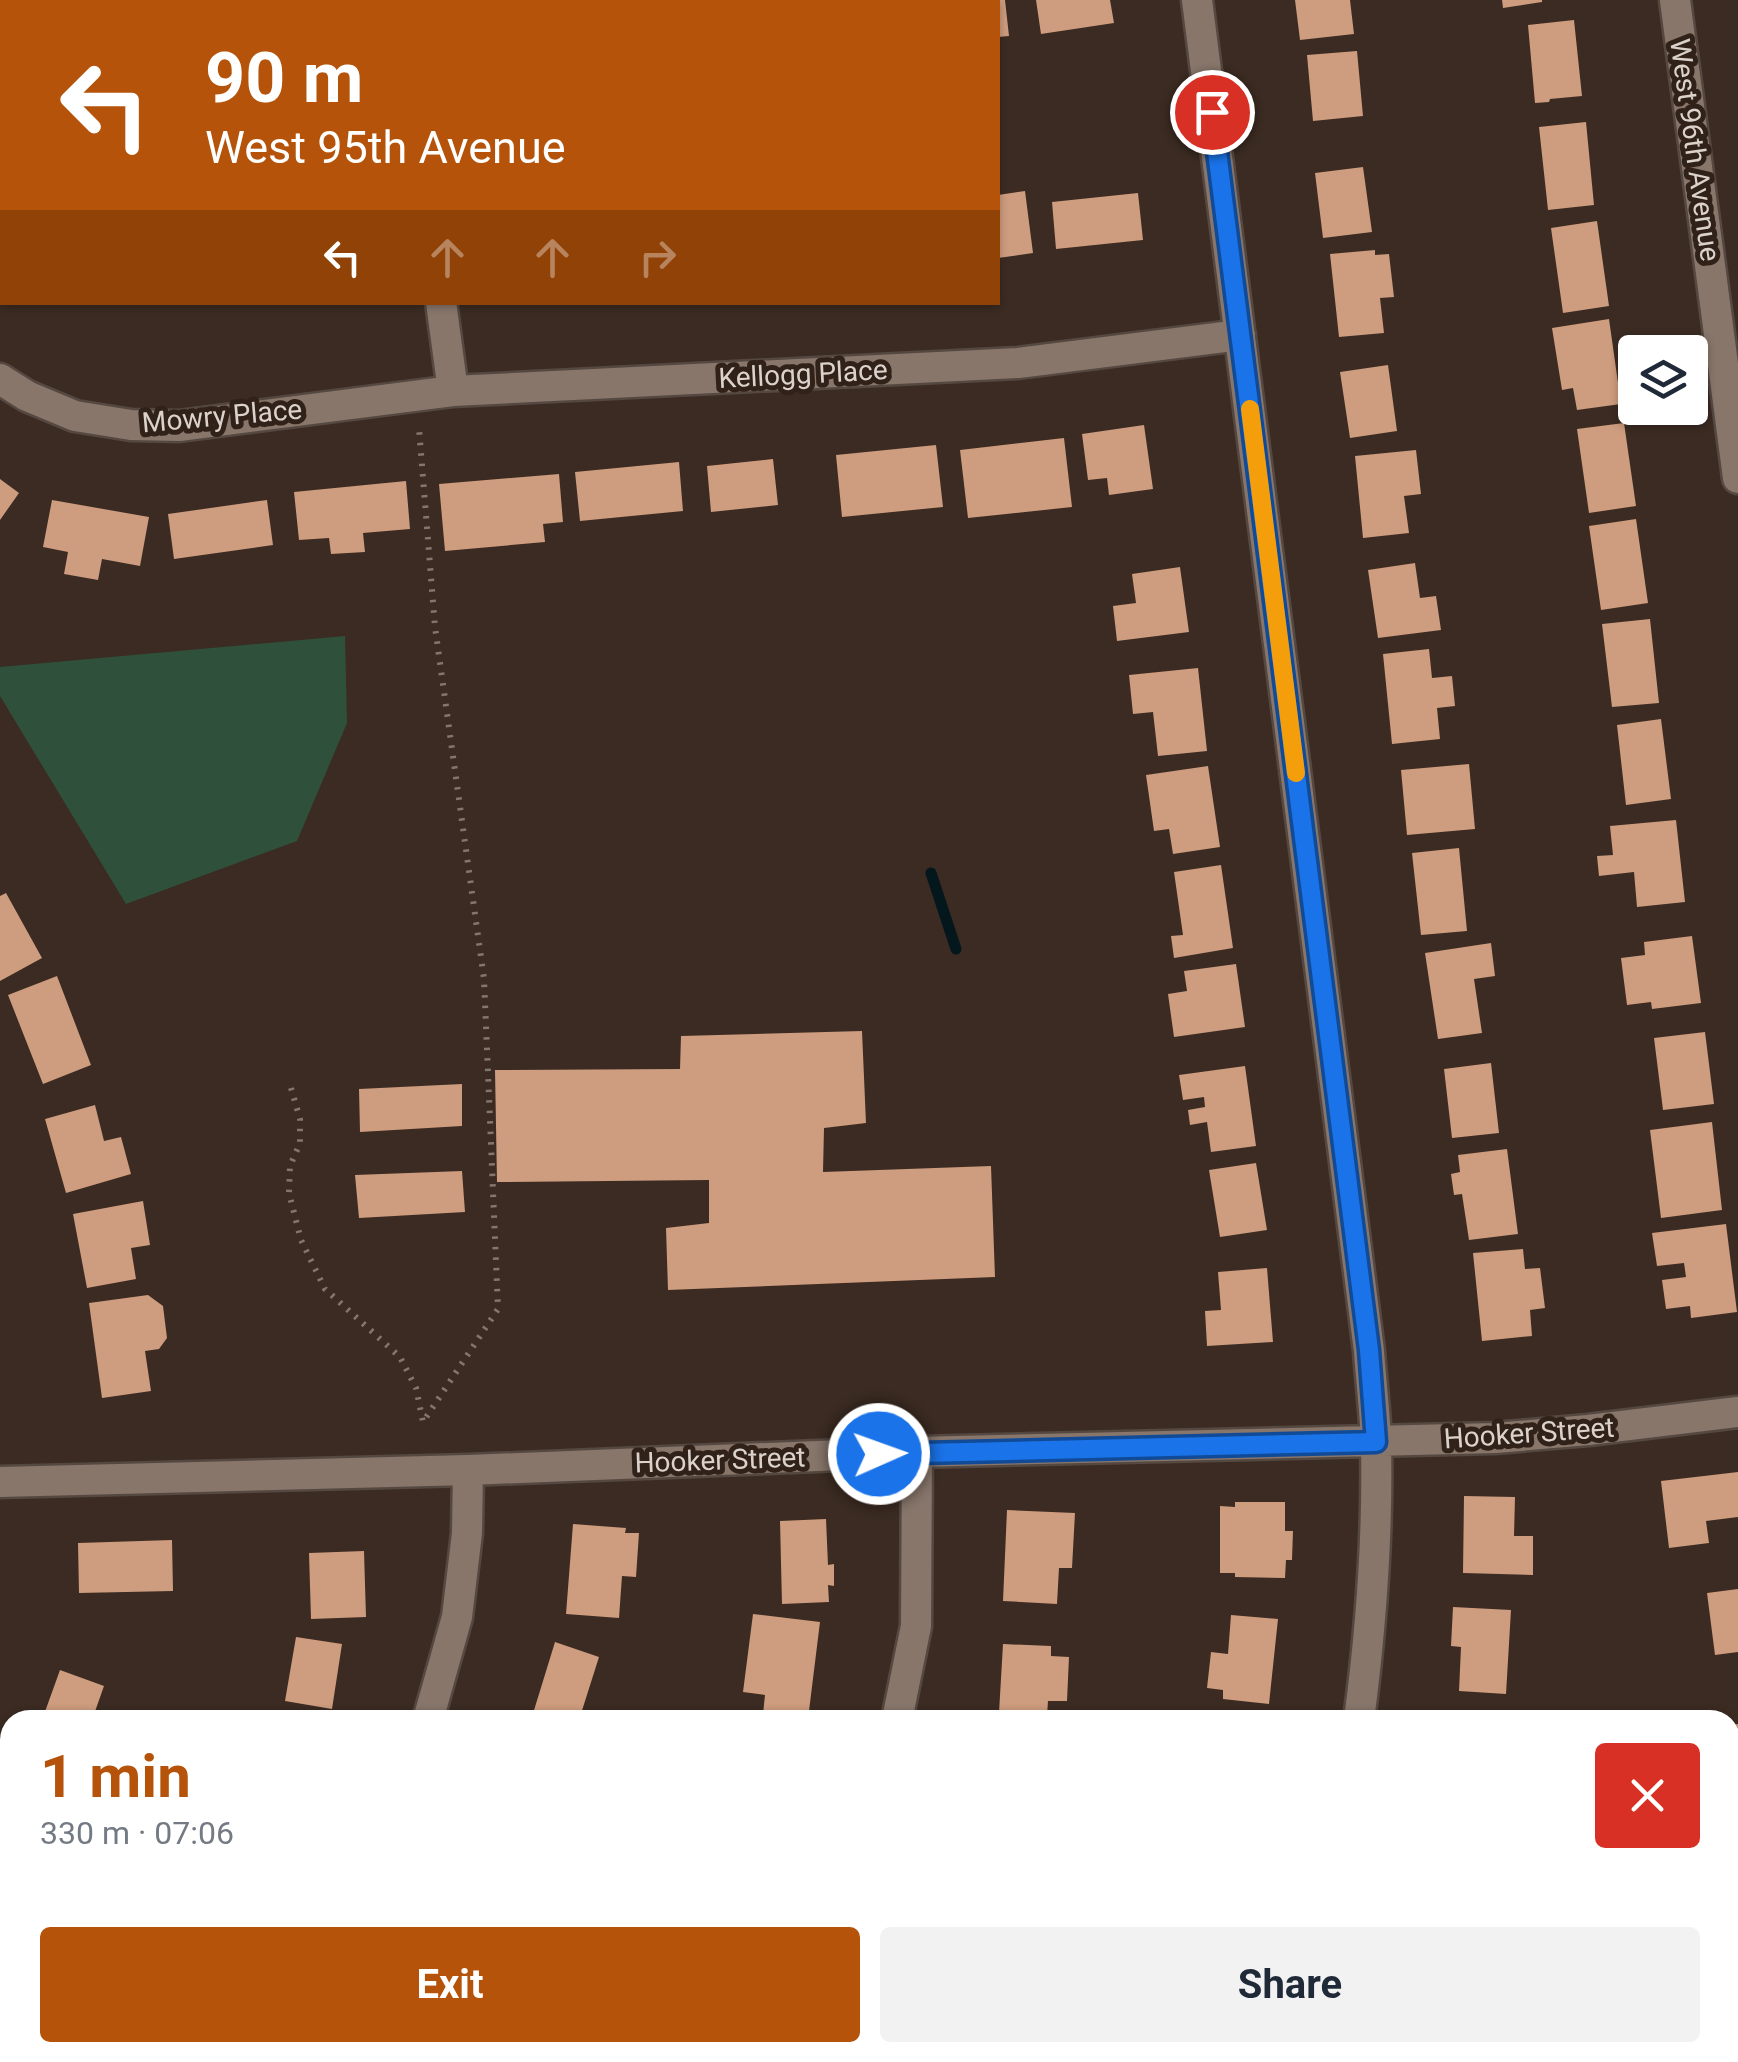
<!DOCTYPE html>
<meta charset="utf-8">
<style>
body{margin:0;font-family:Roboto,sans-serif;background:#f2f2f3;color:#1f2937;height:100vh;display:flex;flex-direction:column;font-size:38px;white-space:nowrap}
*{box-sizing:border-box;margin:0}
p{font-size:32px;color:#747a83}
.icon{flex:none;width:55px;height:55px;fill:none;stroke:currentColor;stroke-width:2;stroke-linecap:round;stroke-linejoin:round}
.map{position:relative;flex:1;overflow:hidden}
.side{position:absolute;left:0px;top:1710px;width:1740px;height:352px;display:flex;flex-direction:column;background:#fff;border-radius:30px 30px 0 0;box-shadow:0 2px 8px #0004}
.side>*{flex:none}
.banner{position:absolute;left:0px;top:0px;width:1000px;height:305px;box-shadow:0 2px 8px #0004;background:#b45309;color:#fff;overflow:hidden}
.fabs{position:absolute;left:1618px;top:335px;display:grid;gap:20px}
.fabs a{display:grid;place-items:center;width:90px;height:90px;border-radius:10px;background:#fff;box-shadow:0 2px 8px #0004;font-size:50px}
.pin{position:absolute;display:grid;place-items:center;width:85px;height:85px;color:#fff;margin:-42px;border:5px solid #fff;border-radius:50%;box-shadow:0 2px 10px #0007}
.me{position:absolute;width:110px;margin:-55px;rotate:88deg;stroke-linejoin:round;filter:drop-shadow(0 0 8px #0008)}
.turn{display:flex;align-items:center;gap:35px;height:210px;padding:0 40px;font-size:45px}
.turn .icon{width:130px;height:130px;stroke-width:2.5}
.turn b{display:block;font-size:70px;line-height:85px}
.lanes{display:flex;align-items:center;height:95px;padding:0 40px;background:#0003;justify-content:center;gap:50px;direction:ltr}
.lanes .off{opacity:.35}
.round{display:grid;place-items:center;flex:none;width:105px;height:105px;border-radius:10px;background:#f2f2f3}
.head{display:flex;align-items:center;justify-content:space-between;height:170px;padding:0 40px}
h1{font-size:60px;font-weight:700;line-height:75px;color:#b45309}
.button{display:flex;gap:20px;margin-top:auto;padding:20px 40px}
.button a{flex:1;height:115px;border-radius:10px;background:#b45309;color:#fff;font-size:40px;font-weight:700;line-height:115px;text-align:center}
.button a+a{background:#f2f2f3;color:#1f2937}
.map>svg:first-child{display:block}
.green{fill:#2f513b}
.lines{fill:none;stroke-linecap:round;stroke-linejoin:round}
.stream{stroke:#03171d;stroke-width:11}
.building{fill:#ce9c7e}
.minor-casing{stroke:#554841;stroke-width:35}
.path{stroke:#83766e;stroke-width:6;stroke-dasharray:2.5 8;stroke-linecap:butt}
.minor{stroke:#88766b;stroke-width:30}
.route-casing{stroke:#114b97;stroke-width:25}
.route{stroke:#1a73e8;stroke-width:18}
.slow{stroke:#f59e0b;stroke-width:18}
.labels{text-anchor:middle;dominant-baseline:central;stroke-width:10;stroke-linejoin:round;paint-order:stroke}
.street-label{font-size:28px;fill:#dcd2cc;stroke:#302119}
</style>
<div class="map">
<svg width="1738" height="2062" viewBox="0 0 1738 2062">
<rect width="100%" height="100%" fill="#3b2b22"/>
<path class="green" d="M 345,636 L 347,723 L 297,841 L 126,904 L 0,696 L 0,667 Z"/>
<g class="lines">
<path class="stream" d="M 931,873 L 956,949"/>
</g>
<path class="building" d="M 998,0 L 1005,0 L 1009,36 L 998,37 Z
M 1036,0 L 1110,0 L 1114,23 L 1041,34 Z
M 1295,0 L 1350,0 L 1354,34 L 1300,40 Z
M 1502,0 L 1542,0 L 1542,2 L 1503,8 Z
M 1574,20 L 1582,96 L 1550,99 L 1549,102 L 1535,103 L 1528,25 Z
M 1357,51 L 1363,116 L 1313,121 L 1307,55 Z
M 1586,122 L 1594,205 L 1548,210 L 1539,127 Z
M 1363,167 L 1372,232 L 1323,238 L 1315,173 Z
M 1025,191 L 1033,253 L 998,258 L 998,195 Z
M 1138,193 L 1143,240 L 1056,249 L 1052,202 Z
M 1597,221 L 1609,306 L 1563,313 L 1551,228 Z
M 1375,250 L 1375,255 L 1389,254 L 1394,297 L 1380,298 L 1384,333 L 1339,337 L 1330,254 Z
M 1609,319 L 1621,404 L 1577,410 L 1573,388 L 1562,390 L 1552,328 Z
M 1388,365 L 1397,431 L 1350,438 L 1340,372 Z
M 1624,423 L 1636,506 L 1589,513 L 1577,429 Z
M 1144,425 L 1153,489 L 1109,495 L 1107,478 L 1088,480 L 1082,434 Z
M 1064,438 L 1072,507 L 968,518 L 960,450 Z
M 936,445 L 943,507 L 842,517 L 836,455 Z
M 1416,450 L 1421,494 L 1404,496 L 1409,533 L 1363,538 L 1355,456 Z
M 773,459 L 778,505 L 711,512 L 707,466 Z
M 679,462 L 683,511 L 580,521 L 575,472 Z
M 559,474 L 563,522 L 543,524 L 545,542 L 445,551 L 439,484 Z
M 0,479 L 19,493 L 0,520 Z
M 406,481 L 410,529 L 363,533 L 365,552 L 331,554 L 329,538 L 299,540 L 294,492 Z
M 52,500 L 149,517 L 140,566 L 102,559 L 98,580 L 64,574 L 68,552 L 43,547 Z
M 267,500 L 273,545 L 174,559 L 168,514 Z
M 1636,519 L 1648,603 L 1601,610 L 1589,526 Z
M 1415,563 L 1420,598 L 1436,596 L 1441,630 L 1378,638 L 1368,570 Z
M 1180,567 L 1189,632 L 1117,641 L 1113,606 L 1136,603 L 1132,574 Z
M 1650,619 L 1659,703 L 1612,707 L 1602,624 Z
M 1429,649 L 1432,678 L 1452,676 L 1455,706 L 1437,708 L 1440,739 L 1392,744 L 1383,654 Z
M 1198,668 L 1207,751 L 1158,756 L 1153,712 L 1133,714 L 1129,675 Z
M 1661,719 L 1671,799 L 1626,805 L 1617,725 Z
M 1469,764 L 1475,829 L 1407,835 L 1401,770 Z
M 1208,766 L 1220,847 L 1173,854 L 1169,829 L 1154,831 L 1146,775 Z
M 1676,820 L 1685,902 L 1637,907 L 1634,872 L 1599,876 L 1597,856 L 1613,855 L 1610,826 Z
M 1459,848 L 1467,931 L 1421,935 L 1412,853 Z
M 1221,865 L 1233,948 L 1174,958 L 1171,936 L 1183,935 L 1174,872 Z
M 6,893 L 42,958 L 0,981 L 0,896 Z
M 1692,936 L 1701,1003 L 1652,1009 L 1651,1002 L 1627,1005 L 1621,958 L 1645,955 L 1644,942 Z
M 1491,943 L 1495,976 L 1474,979 L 1482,1033 L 1438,1039 L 1425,953 Z
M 1236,964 L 1245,1027 L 1174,1037 L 1168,994 L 1187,991 L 1184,971 Z
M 57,976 L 91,1065 L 43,1084 L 8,995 Z
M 862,1031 L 866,1123 L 824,1128 L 823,1172 L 991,1166 L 995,1277 L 668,1290 L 666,1228 L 709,1223 L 709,1180 L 497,1182 L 495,1070 L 680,1069 L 681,1036 Z
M 1705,1032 L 1714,1104 L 1663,1110 L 1654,1038 Z
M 1491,1063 L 1499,1133 L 1452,1138 L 1444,1069 Z
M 1245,1066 L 1256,1146 L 1211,1152 L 1207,1122 L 1190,1125 L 1188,1110 L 1205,1107 L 1204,1097 L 1183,1100 L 1179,1075 Z
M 462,1084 L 462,1126 L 360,1132 L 359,1089 Z
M 95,1105 L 104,1141 L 121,1137 L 131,1174 L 66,1193 L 45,1119 Z
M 1712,1122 L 1722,1210 L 1661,1218 L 1650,1130 Z
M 1507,1149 L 1518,1234 L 1469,1240 L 1462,1194 L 1454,1195 L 1451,1174 L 1460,1172 L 1458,1155 Z
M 1256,1163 L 1267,1230 L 1220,1237 L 1209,1170 Z
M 462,1171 L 465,1212 L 359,1218 L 355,1175 Z
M 143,1201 L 150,1245 L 131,1248 L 136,1279 L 87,1288 L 73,1214 Z
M 1726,1224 L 1737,1312 L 1691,1318 L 1690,1306 L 1666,1309 L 1662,1280 L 1686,1277 L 1684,1263 L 1657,1266 L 1652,1233 Z
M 1523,1249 L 1525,1269 L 1540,1268 L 1545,1308 L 1530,1310 L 1532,1336 L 1482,1341 L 1473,1253 Z
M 1267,1268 L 1273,1342 L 1207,1346 L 1205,1311 L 1221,1310 L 1218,1272 Z
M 148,1295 L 163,1306 L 167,1338 L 159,1349 L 145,1351 L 151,1391 L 102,1398 L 89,1303 Z
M 1738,1472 L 1738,1517 L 1706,1521 L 1709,1543 L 1669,1548 L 1661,1481 Z
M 1464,1496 L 1515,1497 L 1514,1536 L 1533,1536 L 1533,1575 L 1463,1573 Z
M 1235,1502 L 1285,1502 L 1285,1531 L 1293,1531 L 1292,1560 L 1286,1560 L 1285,1578 L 1235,1577 L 1235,1573 L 1220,1573 L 1220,1506 L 1235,1507 Z
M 1007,1510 L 1075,1513 L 1072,1568 L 1059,1568 L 1057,1604 L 1003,1601 Z
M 826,1519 L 828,1565 L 834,1564 L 834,1586 L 828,1585 L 829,1602 L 782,1604 L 780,1521 Z
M 573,1524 L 626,1528 L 625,1533 L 639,1533 L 636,1577 L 622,1576 L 619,1618 L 566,1614 Z
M 172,1540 L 173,1591 L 79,1593 L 78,1543 Z
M 364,1551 L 366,1617 L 311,1619 L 309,1553 Z
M 1738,1589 L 1738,1652 L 1715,1655 L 1707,1593 Z
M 1453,1607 L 1511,1610 L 1506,1694 L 1459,1691 L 1461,1647 L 1451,1646 Z
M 753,1614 L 820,1622 L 808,1719 L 763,1714 L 765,1695 L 743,1692 Z
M 1231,1615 L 1278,1619 L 1269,1704 L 1223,1699 L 1223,1690 L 1207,1688 L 1211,1652 L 1228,1654 Z
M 296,1637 L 342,1644 L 332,1709 L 285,1701 Z
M 555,1642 L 599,1657 L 579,1720 L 531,1720 Z
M 1003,1644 L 1051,1646 L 1051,1656 L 1069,1657 L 1067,1701 L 1048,1701 L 1047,1716 L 999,1713 Z
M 60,1670 L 104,1686 L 92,1720 L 42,1720 Z
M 1738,1724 L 1738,1754 L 1730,1755 L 1730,1725 Z
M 1730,1794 L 1738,1794 L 1738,1861 L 1735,1861 Z
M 0,1879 L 10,1882 L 10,1973 L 0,1970 Z
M 0,2014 L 10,2017 L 10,2053 L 0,2049 Z
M 159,2052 L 169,2052 L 199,2062 L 157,2062 Z
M 424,2052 L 436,2052 L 462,2062 L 421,2062 Z
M 622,2052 L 689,2052 L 686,2062 L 619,2062 Z
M 890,2052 L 941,2052 L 938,2062 L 887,2062 Z
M 1100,2052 L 1165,2052 L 1162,2062 L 1097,2062 Z
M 1367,2052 L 1439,2052 L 1436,2062 L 1364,2062 Z"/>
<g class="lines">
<g class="minor-casing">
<path id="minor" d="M 263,0 L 265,2
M 1197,0 L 1369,1351 C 1371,1381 1375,1412 1376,1443 C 1378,1535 1371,1629 1359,1720
M 1675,0 L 1738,478
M 441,302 L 453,391
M 0,379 L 27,396 L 75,416 L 131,425 L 179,426 L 453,391 L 1018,363 L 1240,335
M 0,1482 L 468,1470 L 917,1452 L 1495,1438 L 1588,1430 L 1738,1412
M 428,1720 L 457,1617 L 467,1533 L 468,1470
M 897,1720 L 916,1626 L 917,1452
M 308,2062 L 312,2052
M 787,2062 L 790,2052
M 1264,2062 L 1267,2052"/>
</g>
<path class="path" d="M 291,1088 L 300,1119 L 300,1143 L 290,1166 L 289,1193 L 301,1240 L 325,1289 L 400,1357 L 416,1388 L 423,1422 L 498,1309 L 484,979 L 435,627 L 419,428"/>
<use href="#minor" class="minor"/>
</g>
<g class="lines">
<g class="route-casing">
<path id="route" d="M 879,1454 L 1376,1442 L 1369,1350 L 1212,112"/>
</g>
<use href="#route" class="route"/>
<path class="slow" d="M 1250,409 L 1296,773"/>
</g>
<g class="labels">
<g class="street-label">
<text transform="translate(1695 150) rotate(82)">West 96th Avenue</text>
<text transform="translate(803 374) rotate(-3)">Kellogg Place</text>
<text transform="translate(222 416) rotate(-5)">Mowry Place</text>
<text transform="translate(1529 1433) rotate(-4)">Hooker Street</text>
<text transform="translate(720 1460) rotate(-2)">Hooker Street</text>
</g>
</g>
</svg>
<div class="fabs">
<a><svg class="icon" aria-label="layers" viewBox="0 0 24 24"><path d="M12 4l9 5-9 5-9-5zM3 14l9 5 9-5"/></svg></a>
</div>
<div class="pin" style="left:1212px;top:112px;background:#d93025"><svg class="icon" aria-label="arrive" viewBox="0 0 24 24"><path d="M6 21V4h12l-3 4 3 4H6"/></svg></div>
<svg class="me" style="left:879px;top:1454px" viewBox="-20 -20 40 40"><circle r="17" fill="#1a73e8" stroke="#fff" stroke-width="3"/><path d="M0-11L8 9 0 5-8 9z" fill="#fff"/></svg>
<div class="banner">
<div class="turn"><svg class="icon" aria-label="left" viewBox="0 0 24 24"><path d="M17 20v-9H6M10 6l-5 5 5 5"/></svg><div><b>90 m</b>West 95th Avenue</div></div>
<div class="lanes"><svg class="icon" aria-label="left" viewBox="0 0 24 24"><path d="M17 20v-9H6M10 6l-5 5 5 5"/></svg><svg class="icon off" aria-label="ahead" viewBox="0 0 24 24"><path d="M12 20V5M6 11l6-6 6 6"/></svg><svg class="icon off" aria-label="ahead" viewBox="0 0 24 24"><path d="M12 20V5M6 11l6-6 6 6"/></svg><svg class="icon off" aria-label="right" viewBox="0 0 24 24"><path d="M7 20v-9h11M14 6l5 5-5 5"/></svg></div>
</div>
<section class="side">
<div class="head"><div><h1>1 min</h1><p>330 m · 07:06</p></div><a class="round" style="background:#d93025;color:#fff"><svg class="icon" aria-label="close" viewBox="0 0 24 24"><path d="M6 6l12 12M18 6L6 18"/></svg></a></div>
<div class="button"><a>Exit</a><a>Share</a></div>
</section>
</div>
